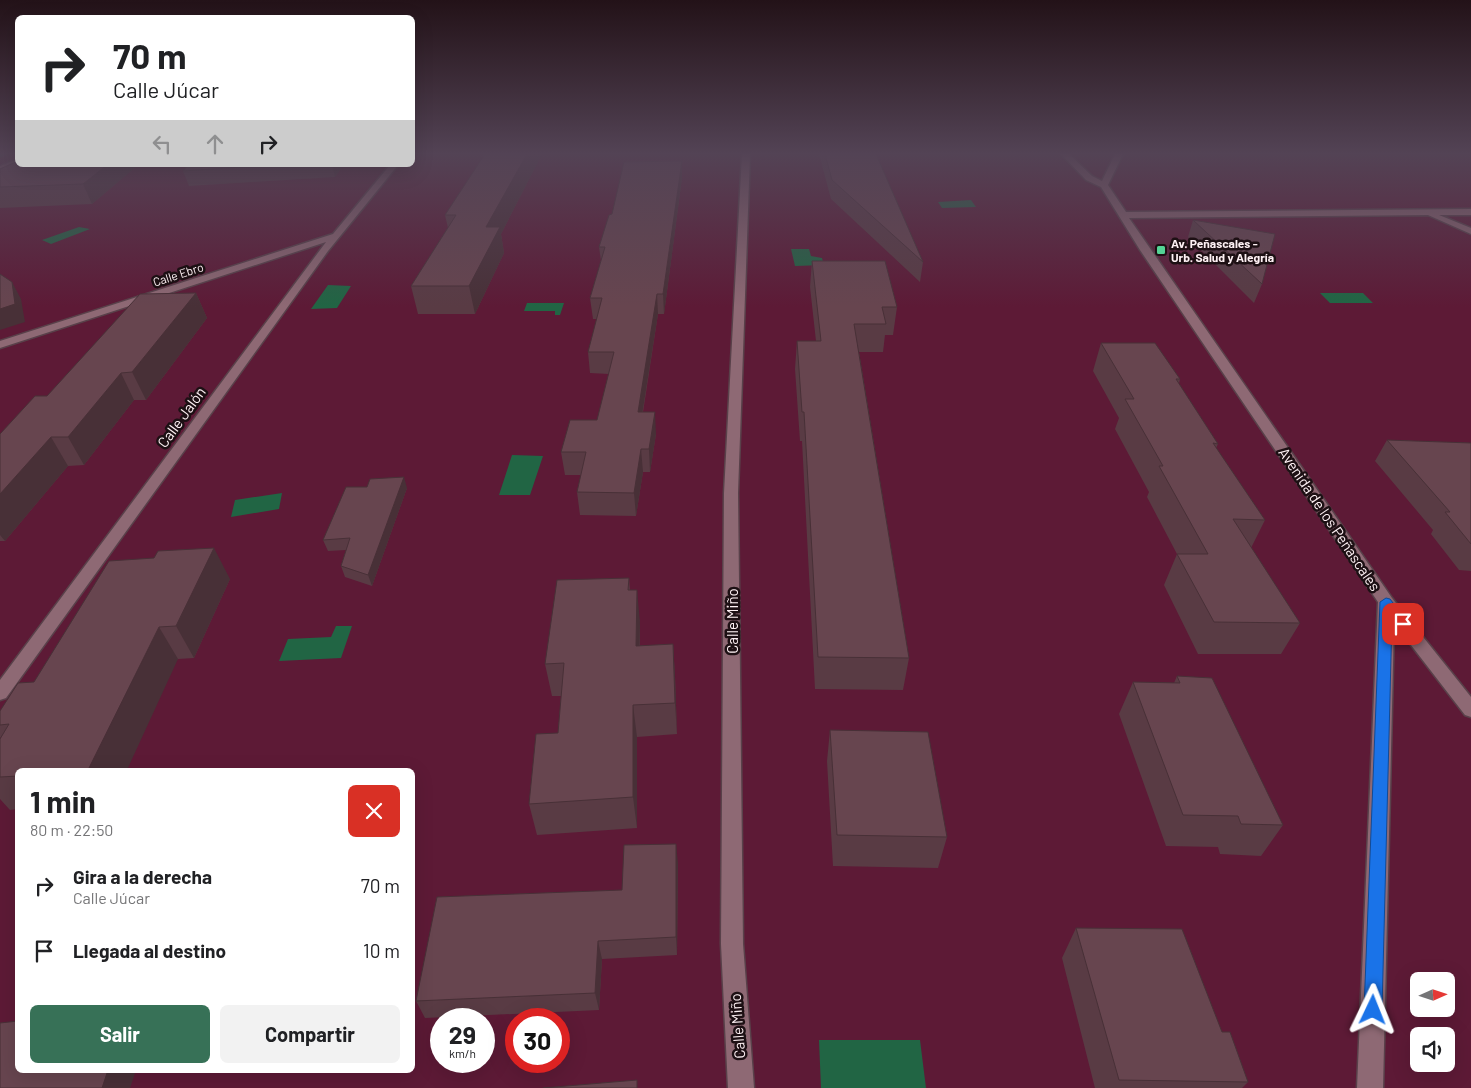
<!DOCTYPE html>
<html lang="es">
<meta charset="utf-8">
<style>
body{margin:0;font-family:Barlow,sans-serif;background:#f2f2f2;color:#202124;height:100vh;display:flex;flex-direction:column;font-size:19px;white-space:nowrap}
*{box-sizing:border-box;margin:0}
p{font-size:16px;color:#757577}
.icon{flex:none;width:28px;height:28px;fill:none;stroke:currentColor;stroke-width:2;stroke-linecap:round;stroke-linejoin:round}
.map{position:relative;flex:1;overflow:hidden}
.details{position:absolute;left:15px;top:768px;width:400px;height:305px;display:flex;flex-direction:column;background:#fff;border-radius:8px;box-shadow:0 5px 20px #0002}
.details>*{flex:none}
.top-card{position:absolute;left:15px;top:15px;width:400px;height:152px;border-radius:8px;box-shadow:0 5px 20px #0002;background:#fff;color:#202124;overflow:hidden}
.needle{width:32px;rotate:87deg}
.tools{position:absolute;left:1410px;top:972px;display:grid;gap:10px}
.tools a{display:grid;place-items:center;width:45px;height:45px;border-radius:8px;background:#fff;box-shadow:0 5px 20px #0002;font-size:25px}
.speed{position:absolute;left:430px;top:1008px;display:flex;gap:10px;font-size:25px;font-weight:700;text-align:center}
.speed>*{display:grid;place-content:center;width:65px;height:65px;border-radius:50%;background:#fff;box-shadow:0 5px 20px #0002;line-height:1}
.speed small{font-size:12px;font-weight:400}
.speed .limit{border:8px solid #d22;background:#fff;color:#111}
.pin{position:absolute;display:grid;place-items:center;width:42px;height:42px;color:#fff;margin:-21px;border-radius:10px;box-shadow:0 2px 8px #0006}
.me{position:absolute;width:55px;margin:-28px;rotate:2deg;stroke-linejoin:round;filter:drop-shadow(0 0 4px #0008)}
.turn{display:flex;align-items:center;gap:18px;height:105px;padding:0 15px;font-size:22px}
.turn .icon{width:65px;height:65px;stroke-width:2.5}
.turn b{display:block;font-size:35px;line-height:42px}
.lanes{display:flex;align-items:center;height:48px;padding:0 15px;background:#0003;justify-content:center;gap:25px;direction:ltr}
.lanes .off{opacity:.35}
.round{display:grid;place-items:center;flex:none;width:52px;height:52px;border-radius:8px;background:#f2f2f2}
.summary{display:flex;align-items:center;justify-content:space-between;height:85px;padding:0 15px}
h1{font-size:30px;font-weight:700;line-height:38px}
.button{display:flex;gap:10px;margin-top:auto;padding:10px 15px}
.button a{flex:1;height:58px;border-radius:8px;background:#377157;color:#fff;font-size:20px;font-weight:700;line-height:58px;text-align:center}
.button a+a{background:#f2f2f2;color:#202124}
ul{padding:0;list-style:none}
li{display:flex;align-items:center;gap:15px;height:65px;padding:0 15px}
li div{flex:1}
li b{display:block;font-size:19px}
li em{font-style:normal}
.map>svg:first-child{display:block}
.green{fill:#5d1a36;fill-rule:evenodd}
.water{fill:#216544}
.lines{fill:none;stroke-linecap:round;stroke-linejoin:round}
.stream{fill:#216544;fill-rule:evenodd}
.minor-casing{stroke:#59414a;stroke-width:3}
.minor{fill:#8e6974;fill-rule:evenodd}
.wall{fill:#593b44}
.shaded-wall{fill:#483037}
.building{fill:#67454f;stroke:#483037}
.route{fill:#1a73e8;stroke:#114b97}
.poi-dot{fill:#54d395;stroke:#1d1014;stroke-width:2}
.labels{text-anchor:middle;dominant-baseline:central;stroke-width:5;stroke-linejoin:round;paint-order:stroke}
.far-poi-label{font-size:12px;font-weight:bold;fill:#fef1f4;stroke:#1d1014;text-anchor:start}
.far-street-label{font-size:12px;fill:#fef1f4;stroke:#1d1014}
.street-label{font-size:15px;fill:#fef1f4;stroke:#1d1014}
</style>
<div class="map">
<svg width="1471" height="1088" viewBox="0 0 1471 1088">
<rect width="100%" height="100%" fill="#40212b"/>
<path class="green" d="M 0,154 L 17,154 L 18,165 L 412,165 L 413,154 L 1471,154 L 1471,1088 L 0,1088 ZM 18,770 L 412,770 L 412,1070 L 18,1070 ZM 1419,981 L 1446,981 L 1446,1009 L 1419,1009 ZM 441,1019 L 484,1019 L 484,1061 L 441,1061 ZM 516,1019 L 559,1019 L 559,1061 L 516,1061 ZM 1419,1036 L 1446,1036 L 1446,1064 L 1419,1064 Z"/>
<path class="water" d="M 971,200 L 976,207 L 942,208 L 938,202 Z
M 79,227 L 90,229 L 51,244 L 42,240 Z
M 791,249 L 809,249 L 811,256 L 822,258 L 824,265 L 795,266 Z
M 328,285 L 351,286 L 337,308 L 311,309 Z
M 1320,293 L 1363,293 L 1373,303 L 1330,303 Z
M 527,303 L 564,303 L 560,315 L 555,315 L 555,311 L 524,311 Z
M 512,455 L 543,456 L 530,495 L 499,495 Z
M 282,493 L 279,509 L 231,517 L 235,500 Z
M 336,626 L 352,626 L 341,658 L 279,661 L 288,639 L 331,637 Z
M 819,1040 L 920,1040 L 926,1088 L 821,1088 Z"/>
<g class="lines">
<path class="stream" d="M 0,154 L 7,154 L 0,158 Z"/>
<g class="minor-casing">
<path id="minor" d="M 742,154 L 750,154 L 738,493 L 743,944 L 754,1088 L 728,1088 L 721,944 L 724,493 Z
M 1061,154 L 1069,154 L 1092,176 L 1102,181 L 1115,154 L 1123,154 L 1108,185 L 1126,212 L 1471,209 L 1471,215 L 1439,215 L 1471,228 L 1471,234 L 1428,215 L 1129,218 L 1392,598 L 1471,697 L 1471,717 L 1465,715 L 1394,623 L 1383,1088 L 1357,1088 L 1378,602 L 1140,250 L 1101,187 L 1086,180 Z
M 18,159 L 18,164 L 0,171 L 0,166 Z
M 390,165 L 398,165 L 328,251 L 6,698 L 0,700 L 0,680 L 326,242 L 0,348 L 0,341 L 333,234 Z"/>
</g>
<use href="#minor" class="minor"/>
</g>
<path class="wall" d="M 483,154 L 542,154 L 501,234 L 504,253 L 475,314 L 418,314 L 411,286 L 448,228 L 445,215 L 484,157 Z
M 819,154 L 876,154 L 923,262 L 920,282 L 831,199 Z
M 138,165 L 92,204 L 0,208 L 0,169 Z
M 188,165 L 343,165 L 335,177 L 189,186 L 183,171 Z
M 682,178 L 664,314 L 658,314 L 643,412 L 656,434 L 650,472 L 643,472 L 636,516 L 580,515 L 577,492 L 581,475 L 565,475 L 561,452 L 597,420 L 609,374 L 590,373 L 588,352 L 597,319 L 593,319 L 590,298 L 601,261 L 599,247 L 612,214 Z
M 1193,220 L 1262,284 L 1254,303 L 1188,237 Z
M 812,261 L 897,307 L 893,335 L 885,335 L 883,352 L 859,352 L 909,658 L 903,690 L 815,689 L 802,441 L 800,441 L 795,369 L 797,341 L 816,341 L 810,287 Z
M 196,293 L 207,318 L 146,400 L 134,400 L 84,465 L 68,466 L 5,541 L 0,541 L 0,434 L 47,396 Z
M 1101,343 L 1180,379 L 1179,384 L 1218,444 L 1216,448 L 1265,520 L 1251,548 L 1300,623 L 1281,654 L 1198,654 L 1164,585 L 1177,554 L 1147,497 L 1149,492 L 1115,429 L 1119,418 L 1093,371 Z
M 1387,440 L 1471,443 L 1471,571 L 1459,570 L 1431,534 L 1433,530 L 1375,461 Z
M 407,488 L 372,586 L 345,577 L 341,566 L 346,550 L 328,551 L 323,540 Z
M 629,578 L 630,590 L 640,622 L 640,646 L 673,644 L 675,676 L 677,734 L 637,737 L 637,828 L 537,835 L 529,804 L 558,733 L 561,696 L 552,696 L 545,664 Z
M 230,579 L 194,658 L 178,659 L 18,770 L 18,809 L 10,810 L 0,799 L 0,739 L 1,738 L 0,737 L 0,711 L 34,682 Z
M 1177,676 L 1283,825 L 1261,856 L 1220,854 L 1218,847 L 1166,846 L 1119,714 L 1133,682 L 1174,683 Z
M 830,730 L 947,837 L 938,868 L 833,866 L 827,761 Z
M 678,863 L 677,955 L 602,959 L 599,1010 L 425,1018 L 416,1001 L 622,890 Z
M 1076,928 L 1222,1032 L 1248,1082 L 1242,1088 L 1095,1088 L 1062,958 Z"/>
<path class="shaded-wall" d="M 527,154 L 542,154 L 501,234 L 504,253 L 475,314 L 469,286 L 486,227 Z
M 682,161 L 682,178 L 664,314 L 663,294 Z
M 107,165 L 138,165 L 92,204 L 83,184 Z
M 332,165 L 343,165 L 335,177 Z
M 12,282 L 21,299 L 25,322 L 0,330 L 0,309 Z
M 196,293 L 207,318 L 146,400 L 132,372 Z
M 657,294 L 658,314 L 639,434 L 638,412 Z
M 121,373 L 134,400 L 84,465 L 68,437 Z
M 655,412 L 656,434 L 650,472 L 649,449 Z
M 51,437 L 68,466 L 5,541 L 0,535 L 0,494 Z
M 641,449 L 643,472 L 636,516 L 634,493 Z
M 404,477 L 407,488 L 372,586 L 368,575 Z
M 214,548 L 230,579 L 194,658 L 176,626 Z
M 637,590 L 640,622 L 639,678 L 636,646 Z
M 159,627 L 178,659 L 127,770 L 88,770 Z
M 673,644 L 675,676 L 677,734 L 675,703 Z
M 633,705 L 637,737 L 637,828 L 633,797 Z
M 676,844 L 678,863 L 677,955 L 676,937 Z
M 598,941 L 602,959 L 599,1010 L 595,993 Z
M 108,1070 L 136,1070 L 130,1088 L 102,1088 Z"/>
<path class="building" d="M 485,154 L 527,154 L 486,227 L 500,227 L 469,286 L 411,286 L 456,215 L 445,215 Z
M 825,154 L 876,154 L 923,262 L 832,180 Z
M 18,161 L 18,165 L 107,165 L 83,184 L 0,187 L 0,169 Z
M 682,161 L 663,294 L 657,294 L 638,412 L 655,412 L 649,449 L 641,449 L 634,493 L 577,492 L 586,452 L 561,452 L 570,420 L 597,420 L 614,352 L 588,352 L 602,298 L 590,298 L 605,247 L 599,247 L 609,215 L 612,214 L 624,162 Z
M 188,165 L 273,165 L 183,171 Z
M 1193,220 L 1275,234 L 1262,284 Z
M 812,261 L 885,261 L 897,307 L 882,307 L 886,324 L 854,324 L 909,658 L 818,657 L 804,412 L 802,412 L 797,341 L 821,341 Z
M 0,274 L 12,282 L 15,304 L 0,309 Z
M 196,293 L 132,372 L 121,373 L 68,437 L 51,437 L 0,494 L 0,434 L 35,396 L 47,396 L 140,294 Z
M 1101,343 L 1155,343 L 1180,379 L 1176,379 L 1218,444 L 1213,443 L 1265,520 L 1233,519 L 1300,623 L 1214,622 L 1177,554 L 1208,554 L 1159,466 L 1163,466 L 1125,399 L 1134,399 Z
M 1387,440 L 1471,443 L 1471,544 L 1445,512 L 1450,512 Z
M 404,477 L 368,575 L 341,566 L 350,538 L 323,540 L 346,487 L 367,487 L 370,479 Z
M 214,548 L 176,626 L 159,627 L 88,770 L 18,770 L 18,776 L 0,777 L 0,739 L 9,724 L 0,725 L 0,711 L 18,683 L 34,682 L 109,561 L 154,558 L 158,551 Z
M 629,578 L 628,590 L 637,590 L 636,646 L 673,644 L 675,703 L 633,705 L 633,797 L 529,804 L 536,734 L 558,733 L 564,663 L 545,664 L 557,580 Z
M 1177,676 L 1212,678 L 1283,825 L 1241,824 L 1238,816 L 1183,815 L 1133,682 L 1180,683 Z
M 830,730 L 928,732 L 947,837 L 837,835 Z
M 676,844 L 676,937 L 598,941 L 595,993 L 416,1001 L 437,897 L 622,890 L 624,845 Z
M 1076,928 L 1182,929 L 1222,1032 L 1230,1032 L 1248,1082 L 1119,1080 Z
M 18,1021 L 18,1070 L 108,1070 L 102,1088 L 0,1088 L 0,1023 Z
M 637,1080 L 637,1088 L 543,1088 Z"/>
<linearGradient id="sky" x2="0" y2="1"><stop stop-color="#231218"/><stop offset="0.5" stop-color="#534355"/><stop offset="1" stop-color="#534355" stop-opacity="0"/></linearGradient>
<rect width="1471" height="307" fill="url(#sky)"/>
<path class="route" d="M 1386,598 L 1390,599 L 1409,624 L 1403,628 L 1399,627 L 1392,618 L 1382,1010 L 1379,1017 L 1373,1019 L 1366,1017 L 1364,1010 L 1380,602 Z"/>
<rect class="poi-dot" x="1156" y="245" width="10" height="10" rx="2.5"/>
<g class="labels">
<g class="far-poi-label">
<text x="1171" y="243">Av. Peñascales -<tspan x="1171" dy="14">Urb. Salud y Alegría</tspan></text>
</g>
<g class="far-street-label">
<text transform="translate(178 274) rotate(-18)">Calle Ebro</text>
</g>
<g class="street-label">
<text transform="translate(181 417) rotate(-54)">Calle Jalón</text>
<text transform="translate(1330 519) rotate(56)">Avenida de los Peñascales</text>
<text transform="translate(732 621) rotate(-90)">Calle Miño</text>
<text transform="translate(737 1026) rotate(-94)">Calle Miño</text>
</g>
</g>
</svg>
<div class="tools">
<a><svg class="needle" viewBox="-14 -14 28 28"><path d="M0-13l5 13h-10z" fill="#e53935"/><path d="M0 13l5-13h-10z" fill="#757577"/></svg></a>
<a><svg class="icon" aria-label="sound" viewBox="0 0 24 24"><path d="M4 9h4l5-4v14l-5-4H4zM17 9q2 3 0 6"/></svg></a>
</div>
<div class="speed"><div>29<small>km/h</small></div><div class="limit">30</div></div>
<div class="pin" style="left:1403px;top:624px;background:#d93025"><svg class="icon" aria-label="arrive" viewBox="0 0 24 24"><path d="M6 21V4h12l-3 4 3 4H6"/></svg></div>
<svg class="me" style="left:1373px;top:1010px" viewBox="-20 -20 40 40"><path d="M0-17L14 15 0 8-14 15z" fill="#1a73e8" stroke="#fff" stroke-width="4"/></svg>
<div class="top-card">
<div class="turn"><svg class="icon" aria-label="right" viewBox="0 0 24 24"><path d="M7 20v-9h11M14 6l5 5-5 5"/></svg><div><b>70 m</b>Calle Júcar</div></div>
<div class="lanes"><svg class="icon off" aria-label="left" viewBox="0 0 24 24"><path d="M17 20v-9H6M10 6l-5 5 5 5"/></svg><svg class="icon off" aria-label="ahead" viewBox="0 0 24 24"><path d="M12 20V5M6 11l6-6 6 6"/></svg><svg class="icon" aria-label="right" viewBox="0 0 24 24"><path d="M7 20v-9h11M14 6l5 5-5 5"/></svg></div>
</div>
<section class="details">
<div class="summary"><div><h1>1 min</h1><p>80 m · 22:50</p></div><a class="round" style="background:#d93025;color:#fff"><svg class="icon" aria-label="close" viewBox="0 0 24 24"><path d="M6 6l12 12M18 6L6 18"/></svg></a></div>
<ul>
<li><svg class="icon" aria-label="right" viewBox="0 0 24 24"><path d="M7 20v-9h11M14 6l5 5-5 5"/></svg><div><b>Gira a la derecha</b><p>Calle Júcar</p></div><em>70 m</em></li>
<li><svg class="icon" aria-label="arrive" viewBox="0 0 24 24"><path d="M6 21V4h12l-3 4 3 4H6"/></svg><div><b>Llegada al destino</b></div><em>10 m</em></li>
</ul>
<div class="button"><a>Salir</a><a>Compartir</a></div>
</section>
</div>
